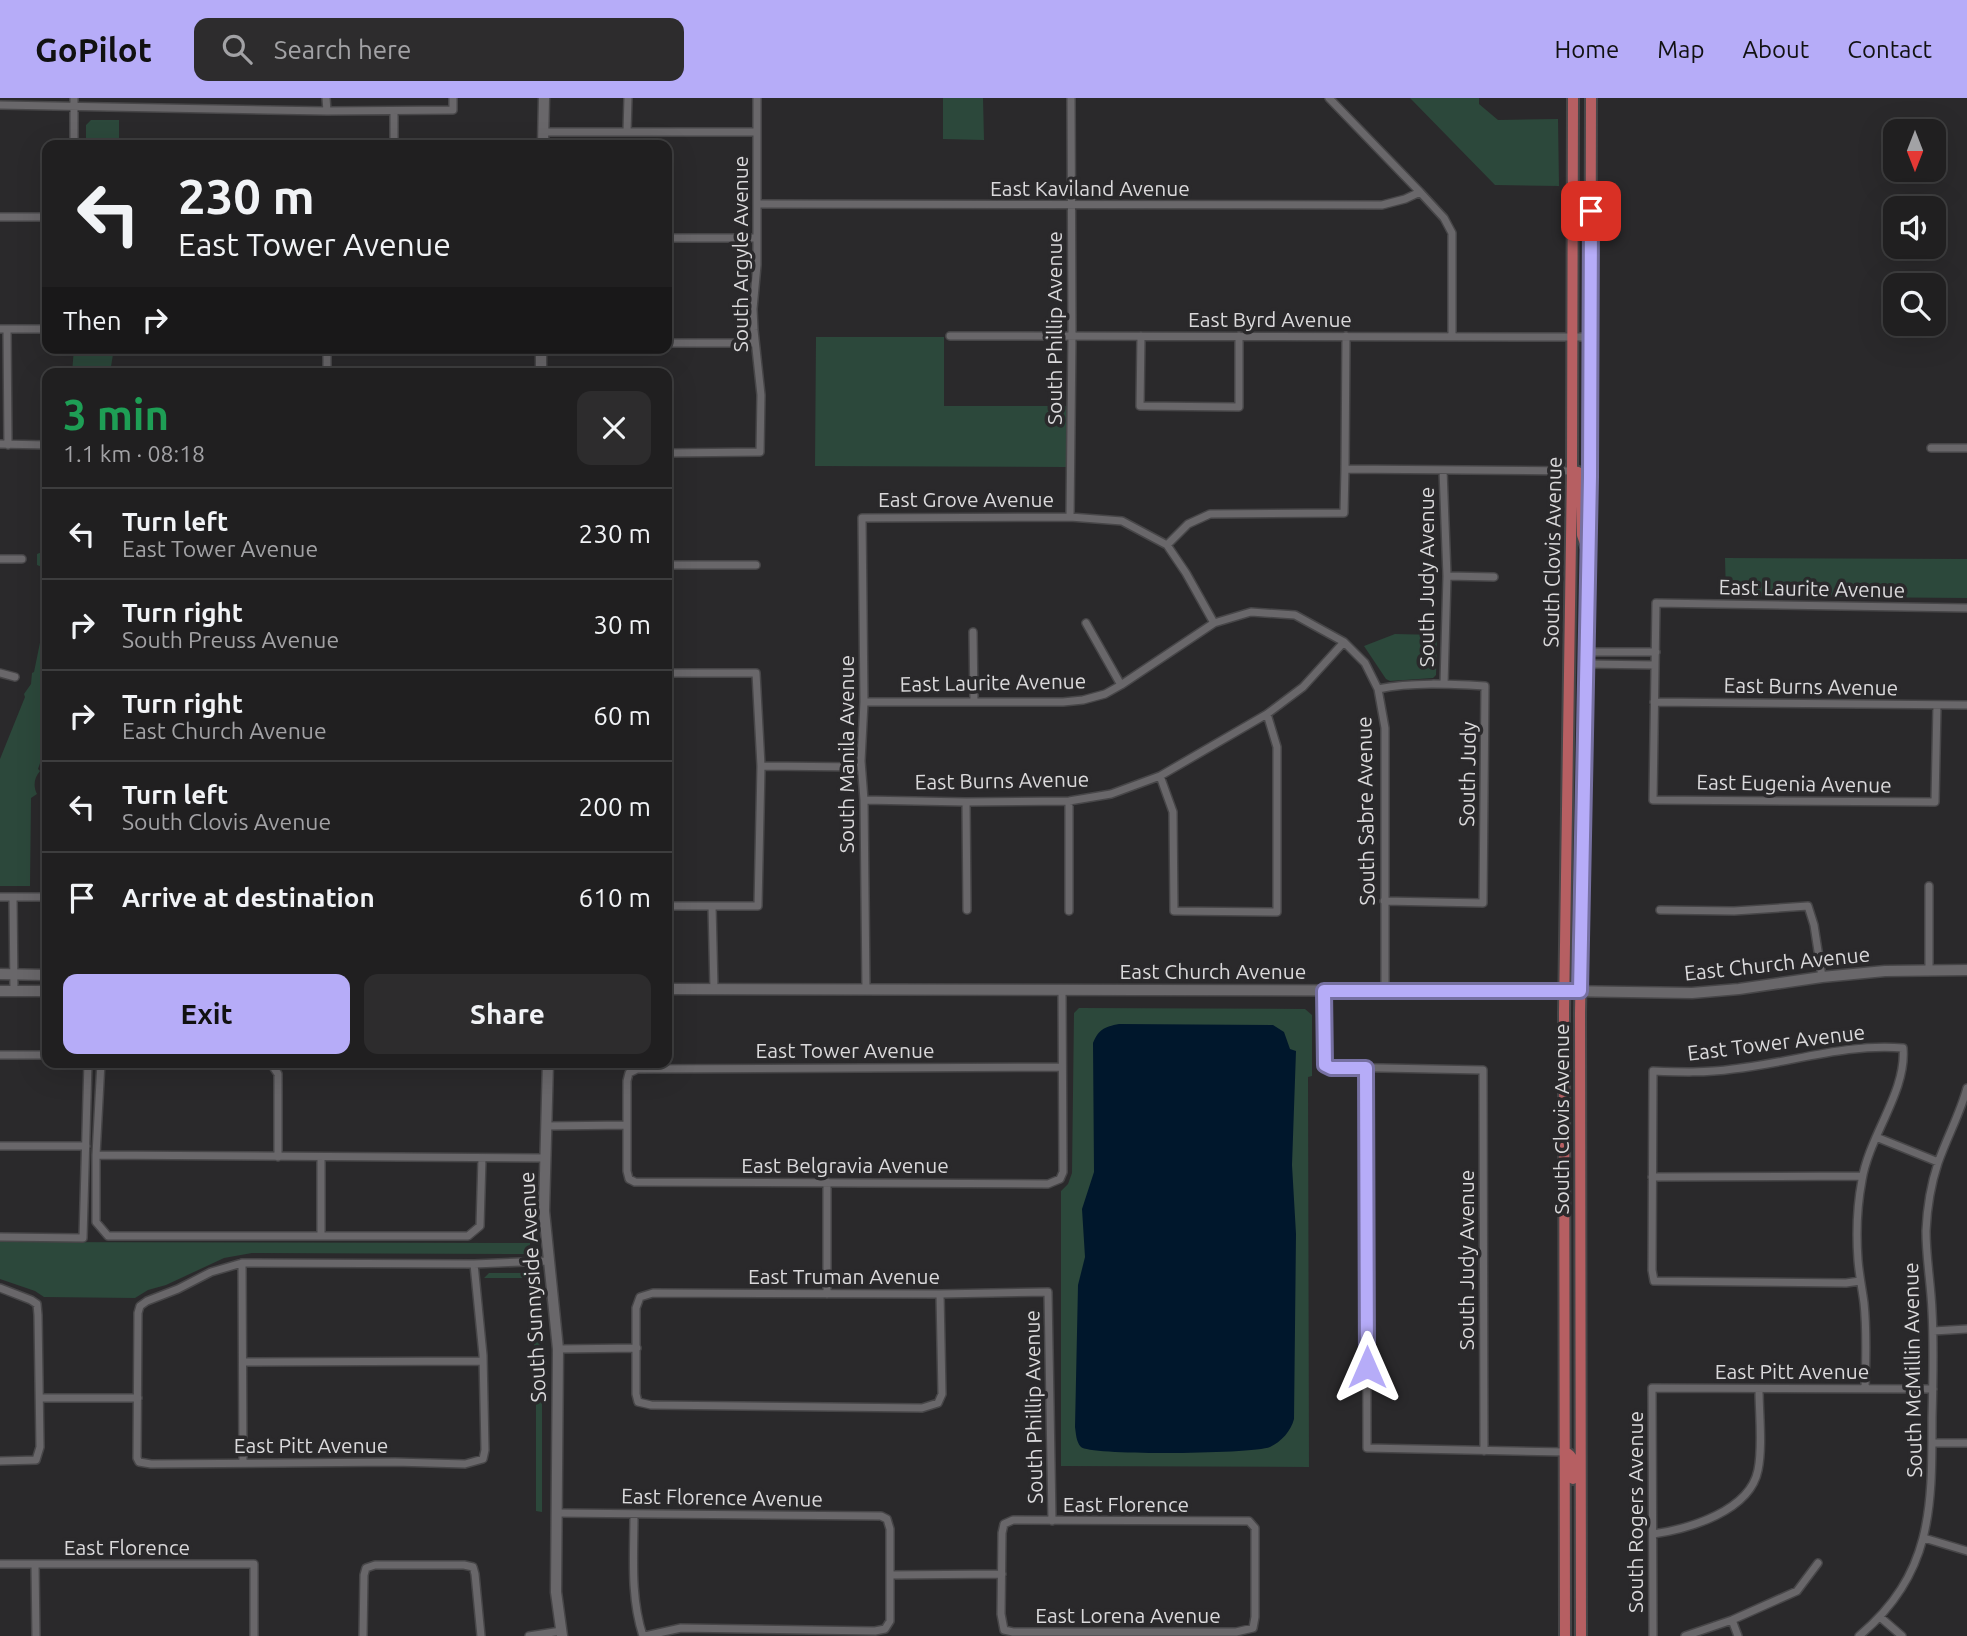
<!DOCTYPE html>
<meta charset="utf-8">
<style>
body{margin:0;font-family:Ubuntu,sans-serif;background:#2d2c2d;color:#f1f3f6;height:100vh;display:flex;flex-direction:column;font-size:26px;white-space:nowrap}
*{box-sizing:border-box;margin:0}
p{font-size:23px;color:#a2a2a5}
.icon{flex:none;width:38px;height:38px;fill:none;stroke:currentColor;stroke-width:2;stroke-linecap:round;stroke-linejoin:round}
.map{position:relative;flex:1;overflow:hidden}
.details{position:absolute;left:42px;top:270px;width:630px;height:700px;display:flex;flex-direction:column;background:#201f20;border-radius:14px;box-shadow:0 7px 28px #0002,0 0 0 2px #3d3d3e}
.details>*{flex:none}
.guide{position:absolute;left:42px;top:42px;width:630px;height:214px;border-radius:14px;box-shadow:0 7px 28px #0002,0 0 0 2px #3d3d3e;background:#201f20;color:#f1f3f6;overflow:hidden}
.needle{width:46px;rotate:180deg}
.controls{position:absolute;left:1883px;top:21px;display:grid;gap:14px}
.controls a{display:grid;place-items:center;width:63px;height:63px;border-radius:14px;background:#201f20;box-shadow:0 7px 28px #0002,0 0 0 2px #3d3d3e;font-size:35px}
.pin{position:absolute;display:grid;place-items:center;width:60px;height:60px;color:#fff;margin:-30px;border-radius:14px;box-shadow:0 4px 10px #0006}
.me{position:absolute;width:77px;margin:-38px;rotate:0deg;stroke-linejoin:round;filter:drop-shadow(0 0 5px #0008)}
.turn{display:flex;align-items:center;gap:24px;height:147px;padding:0 21px;font-size:32px}
.turn .icon{width:91px;height:91px;stroke-width:2.5}
.turn b{display:block;font-size:49px;line-height:60px}
.then{display:flex;align-items:center;height:66px;padding:0 21px;background:#0003;gap:14px;font-size:26px}
.round{display:grid;place-items:center;flex:none;width:74px;height:74px;border-radius:14px;background:#2d2c2d}
.summary{display:flex;align-items:center;justify-content:space-between;height:119px;padding:0 21px}
h1{font-size:42px;font-weight:600;line-height:52px;color:#1e9e55}
.button{display:flex;gap:14px;margin-top:auto;padding:14px 21px}
.button a{flex:1;height:80px;border-radius:14px;background:#b6acf8;color:#111;font-size:28px;font-weight:600;line-height:80px;text-align:center}
.button a+a{background:#2d2c2d;color:#f1f3f6}
ul{padding:0;list-style:none}
li{display:flex;align-items:center;gap:21px;height:91px;padding:0 21px;border-top:2px solid #3d3d3e}
li div{flex:1}
li b{display:block;font-size:26px}
li em{font-style:normal}
header{display:flex;align-items:center;gap:42px;box-sizing:border-box;height:98px;padding:0 35px;background:#b6acf8;color:#111}
header strong{font-size:33px}
nav{display:flex;gap:38px;margin-inline-start:auto;font-size:24px}
.search{width:490px;height:63px;background:#2d2c2d;display:flex;align-items:center;gap:18px;box-sizing:border-box;padding:0 24px;border-radius:14px;color:#a2a2a5;font-size:26px}
.map>svg:first-child{display:block}
.green{fill:#2c483b}
.water{fill:#00172c}
.lines{fill:none;stroke-linecap:round;stroke-linejoin:round}
.street-casing{stroke:#474648;stroke-width:10}
.secondary-casing{stroke:#474648;stroke-width:13}
.primary-casing{stroke:#474648;stroke-width:14}
.street{stroke:#69676a;stroke-width:7}
.secondary{stroke:#69676a;stroke-width:10}
.primary{stroke:#b65f62;stroke-width:10}
.route-casing{stroke:#7670a1;stroke-width:18}
.route{stroke:#b6acf8;stroke-width:12}
.labels{text-anchor:middle;dominant-baseline:central;stroke-width:7;stroke-linejoin:round;paint-order:stroke}
.street-label{font-size:21px;fill:#dad9db;stroke:#2a292b}
</style>
<header>
<strong>GoPilot</strong>
<div class="search"><svg class="icon" aria-label="search" viewBox="0 0 24 24"><circle cx="10" cy="10" r="6"/><path d="M15 15l6 6"/></svg>Search here</div>
<nav><a>Home</a><a>Map</a><a>About</a><a>Contact</a></nav>
</header>
<div class="map">
<svg width="1967" height="1538" viewBox="0 0 1967 1538">
<rect width="100%" height="100%" fill="#2a292b"/>
<path class="green" d="M 943,0 L 983,0 L 984,42 L 943,41 Z
M 1410,0 L 1479,0 L 1479,6 L 1498,22 L 1558,21 L 1559,88 L 1495,87 Z
M 91,22 L 119,22 L 119,47 L 86,47 L 86,27 Z
M 816,239 L 944,239 L 944,308 L 1066,308 L 1066,369 L 815,368 Z
M 74,250 L 114,250 L 110,275 L 72,275 Z
M 47,395 L 47,645 L 38,671 L 40,673 C 34,680 33,688 37,696 L 31,700 L 30,788 L 0,788 L 0,661 L 25,599 L 24,596 L 31,586 L 32,575 L 34,574 L 45,520 L 47,471 L 37,467 L 37,456 L 47,452 Z
M 1725,460 L 1967,461 L 1967,500 L 1726,498 Z
M 1395,536 L 1437,537 L 1436,577 L 1433,580 L 1390,583 L 1386,581 L 1364,548 Z
M 1079,910 L 1305,911 L 1312,917 L 1312,978 L 1308,979 L 1309,1369 L 1061,1368 L 1061,1093 L 1068,1086 L 1072,1075 L 1074,915 Z
M 0,1144 L 530,1145 L 530,1150 L 525,1156 L 252,1155 L 224,1160 L 166,1187 L 148,1192 L 135,1200 L 44,1199 L 35,1193 L 0,1181 Z
M 489,1175 L 528,1175 L 534,1180 L 542,1275 L 542,1414 L 536,1413 L 536,1265 L 527,1180 L 484,1180 Z"/>
<path class="water" d="M 1119,926 L 1273,927 L 1284,934 L 1290,951 L 1296,953 L 1292,1067 L 1296,1136 L 1294,1321 C 1291,1333 1281,1344 1270,1349 C 1254,1356 1090,1358 1081,1349 C 1076,1344 1076,1335 1075,1329 L 1078,1187 L 1085,1159 L 1082,1111 L 1094,1074 L 1093,945 C 1099,931 1104,929 1119,926 Z"/>
<g class="lines">
<g class="street-casing">
<path id="street" d="M 74,0 L 74,47
M 326,0 L 327,13
M 1329,0 L 1420,94 L 1444,120 L 1452,135 L 1452,238
M 0,7 L 327,13 L 453,12 L 453,0
M 543,34 L 757,34
M 627,34 L 628,0
M 394,47 L 394,13
M 757,106 L 1382,107 L 1405,101 L 1420,94
M 0,119 L 47,119
M 667,140 L 757,140
M 0,231 L 47,231
M 7,231 L 8,347
M 950,238 L 1591,239
M 1141,238 L 1140,308 L 1239,309 L 1239,238
M 667,245 L 755,245
M 327,275 L 327,250
M 0,346 L 47,347
M 1931,350 L 1967,350
M 667,355 L 760,354 L 761,297 L 754,232 L 753,211 L 757,167 L 757,0
M 1345,371 L 1346,238
M 1443,372 L 1447,478 L 1444,586
M 1070,419 L 1072,237 L 1071,0
M 1167,447 L 1188,426 L 1210,416 L 1344,415 L 1345,371 L 1572,373
M 0,461 L 22,461
M 667,467 L 756,467
M 1447,478 L 1494,479
M 1086,525 L 1121,587
M 973,534 L 974,604
M 1588,554 L 1656,554
M 1587,566 L 1655,567
M 0,575 L 15,579
M 667,575 L 756,575 L 761,668 L 758,808 L 667,808
M 1378,591 C 1413,584 1449,586 1485,588 L 1483,805 L 1384,803
M 864,604 L 1063,604 L 1083,602 L 1105,596 L 1121,587 L 1214,525 L 1251,514 L 1295,517 L 1344,544 L 1365,565 L 1378,591 L 1385,630 L 1385,893
M 1654,604 L 1967,607
M 1937,607 L 1935,704 L 1653,702 L 1656,505 L 1967,510
M 761,668 L 861,669
M 1160,678 L 1173,714 L 1174,813 L 1277,814 L 1277,649 L 1267,616
M 864,702 L 966,704 L 1069,703 L 1111,696 L 1160,678 L 1267,616 L 1303,589 L 1344,544
M 1069,703 L 1069,813
M 966,704 L 967,812
M 0,799 L 47,799
M 13,799 L 14,893
M 712,808 L 714,891
M 1660,812 L 1734,813 L 1808,808 L 1814,827 L 1822,879
M 1929,872 L 1929,788
M 866,892 L 864,702 L 861,663 L 864,604 L 862,420 L 1070,419 L 1122,423 L 1167,447 L 1186,475 L 1214,525
M 1062,893 L 1063,1074 L 1060,1081 L 1048,1086 L 635,1084 L 629,1081 L 627,1073 L 627,983 L 629,975 L 637,971 L 1062,969
M 1324,893 L 1325,966 L 1331,969 L 1483,972 L 1484,1353
M 0,957 L 47,957
M 101,964 L 96,1057 L 96,1124 L 108,1138 L 468,1138 L 480,1128 L 482,1060
M 270,964 L 278,976 L 278,1059
M 1366,970 L 1367,1350 L 1565,1354
M 546,1028 L 627,1027
M 1876,1039 L 1938,1064
M 0,1048 L 86,1048
M 96,1057 L 545,1060
M 321,1059 L 321,1138
M 1652,1079 L 1862,1078
M 827,1084 L 827,1196
M 0,1139 L 83,1140 L 88,964
M 242,1165 L 243,1365
M 474,1166 L 483,1257 L 485,1352 L 483,1361 L 465,1366 L 395,1364 L 151,1366 L 139,1364 L 137,1360 L 138,1215 L 140,1208 L 147,1203 L 178,1191 L 211,1174 L 242,1165 L 474,1166 L 548,1163
M 1860,1183 L 1846,1185 L 1654,1183 L 1652,1172 L 1653,973 C 1679,974 1706,975 1733,971 C 1790,965 1846,945 1903,950 C 1907,993 1869,1038 1862,1082 C 1857,1108 1856,1135 1858,1162 C 1859,1176 1862,1190 1864,1205 C 1867,1233 1866,1262 1865,1290
M 0,1190 L 31,1202 L 37,1206 L 38,1217 L 40,1349 L 36,1362 L 0,1363
M 940,1196 L 942,1296 L 938,1305 L 922,1310 L 651,1307 L 638,1304 L 636,1296 L 636,1210 L 640,1199 L 653,1195 L 940,1196 L 1048,1194 L 1052,1423
M 1933,1233 L 1967,1231
M 558,1251 L 637,1250
M 243,1264 L 483,1263
M 41,1300 L 138,1300
M 1932,1345 L 1967,1345
M 557,1415 L 881,1418 L 887,1421 L 890,1431 L 890,1523 L 885,1531 L 875,1533 L 681,1530 L 645,1538
M 634,1416 C 634,1456 630,1499 643,1538
M 1013,1422 L 1249,1423 L 1255,1430 L 1255,1519 L 1253,1530 L 1236,1534 L 1013,1534 L 1004,1532 L 1001,1516 L 1002,1435 L 1004,1426 Z
M 1653,1436 C 1689,1431 1750,1413 1758,1372 C 1763,1348 1759,1316 1759,1291
M 1924,1440 L 1967,1453
M 0,1466 L 254,1466 L 254,1538
M 35,1466 L 36,1538
M 890,1477 L 1002,1476
M 1880,1519 L 1902,1538
M 1732,1522 L 1738,1538
M 363,1538 L 364,1477 L 366,1470 L 375,1467 L 464,1467 L 473,1469 L 475,1476 L 481,1538
M 529,1538 L 561,1533
M 1653,1538 L 1652,1290 L 1933,1291
M 1685,1538 L 1732,1522 L 1797,1493 L 1818,1465
M 1859,1538 C 1933,1476 1932,1409 1932,1320 C 1933,1284 1934,1248 1932,1213 C 1931,1186 1926,1160 1926,1133 C 1927,1110 1931,1086 1938,1065 C 1947,1039 1960,1016 1967,990"/>
</g>
<g class="secondary-casing">
<path id="secondary" d="M 543,47 L 544,0
M 541,250 L 541,275
M 0,876 L 47,877
M 667,891 L 1564,893 L 1692,895 L 1739,891 L 1822,879 L 1885,873 L 1967,872
M 0,893 L 47,893
M 548,964 L 544,1113 L 558,1251 L 556,1494 L 562,1538"/>
</g>
<g class="primary-casing">
<path id="primary" d="M 1572,373 L 1578,374 L 1581,382 L 1582,437 L 1586,448
M 1565,1354 C 1576,1358 1573,1371 1573,1381
M 1565,1538 L 1564,914 L 1572,373 L 1573,0
M 1581,1538 L 1580,915 L 1590,379 L 1591,0"/>
</g>
<use href="#street" class="street"/>
<use href="#secondary" class="secondary"/>
<use href="#primary" class="primary"/>
</g>
<g class="lines">
<g class="route-casing">
<path id="route" d="M 1367,1269 L 1366,970 L 1331,970 L 1325,967 L 1324,893 L 1580,893 L 1590,379 L 1591,113"/>
</g>
<use href="#route" class="route"/>
</g>
<g class="labels">
<g class="street-label">
<text x="1090" y="90">East Kaviland Avenue</text>
<text transform="translate(740 156) rotate(-90)">South Argyle Avenue</text>
<text x="1270" y="221">East Byrd Avenue</text>
<text transform="translate(1054 230) rotate(-90)">South Phillip Avenue</text>
<text x="966" y="401">East Grove Avenue</text>
<text transform="translate(1552 454) rotate(-89)">South Clovis Avenue</text>
<text transform="translate(1426 479) rotate(-90)">South Judy Avenue</text>
<text transform="translate(1812 490) rotate(1)">East Laurite Avenue</text>
<text transform="translate(993 584) rotate(-1)">East Laurite Avenue</text>
<text transform="translate(1811 588) rotate(1)">East Burns Avenue</text>
<text transform="translate(846 656) rotate(-90)">South Manila Avenue</text>
<text transform="translate(1467 676) rotate(-89)">South Judy</text>
<text transform="translate(1002 682) rotate(-1)">East Burns Avenue</text>
<text transform="translate(1794 685) rotate(1)">East Eugenia Avenue</text>
<text transform="translate(1365 713) rotate(-91)">South Sabre Avenue</text>
<text transform="translate(1777 865) rotate(-6)">East Church Avenue</text>
<text x="1213" y="873">East Church Avenue</text>
<text transform="translate(1776 944) rotate(-7)">East Tower Avenue</text>
<text x="845" y="952">East Tower Avenue</text>
<text transform="translate(1561 1021) rotate(-90)">South Clovis Avenue</text>
<text x="845" y="1067">East Belgravia Avenue</text>
<text transform="translate(1466 1162) rotate(-90)">South Judy Avenue</text>
<text x="844" y="1178">East Truman Avenue</text>
<text transform="translate(532 1189) rotate(-93)">South Sunnyside Avenue</text>
<text transform="translate(1912 1272) rotate(-91)">South McMillin Avenue</text>
<text x="1792" y="1273">East Pitt Avenue</text>
<text transform="translate(1033 1309) rotate(-91)">South Phillip Avenue</text>
<text x="311" y="1347">East Pitt Avenue</text>
<text transform="translate(722 1399) rotate(1)">East Florence Avenue</text>
<text x="1126" y="1406">East Florence</text>
<text transform="translate(1635 1414) rotate(-90)">South Rogers Avenue</text>
<text x="127" y="1449">East Florence</text>
<text x="1128" y="1517">East Lorena Avenue</text>
</g>
</g>
</svg>
<div class="controls">
<a><svg class="needle" viewBox="-14 -14 28 28"><path d="M0-13l5 13h-10z" fill="#e53935"/><path d="M0 13l5-13h-10z" fill="#a2a2a5"/></svg></a>
<a><svg class="icon" aria-label="sound" viewBox="0 0 24 24"><path d="M4 9h4l5-4v14l-5-4H4zM17 9q2 3 0 6"/></svg></a>
<a><svg class="icon" aria-label="search" viewBox="0 0 24 24"><circle cx="10" cy="10" r="6"/><path d="M15 15l6 6"/></svg></a>
</div>
<div class="pin" style="left:1591px;top:113px;background:#d93025"><svg class="icon" aria-label="arrive" viewBox="0 0 24 24"><path d="M6 21V4h12l-3 4 3 4H6"/></svg></div>
<svg class="me" style="left:1367px;top:1269px" viewBox="-20 -20 40 40"><path d="M0-17L14 15 0 8-14 15z" fill="#b6acf8" stroke="#fff" stroke-width="4"/></svg>
<div class="guide">
<div class="turn"><svg class="icon" aria-label="left" viewBox="0 0 24 24"><path d="M17 20v-9H6M10 6l-5 5 5 5"/></svg><div><b>230 m</b>East Tower Avenue</div></div>
<div class="then">Then<svg class="icon" aria-label="right" viewBox="0 0 24 24"><path d="M7 20v-9h11M14 6l5 5-5 5"/></svg></div>
</div>
<section class="details">
<div class="summary"><div><h1>3 min</h1><p>1.1 km · 08:18</p></div><a class="round"><svg class="icon" aria-label="close" viewBox="0 0 24 24"><path d="M6 6l12 12M18 6L6 18"/></svg></a></div>
<ul>
<li><svg class="icon" aria-label="left" viewBox="0 0 24 24"><path d="M17 20v-9H6M10 6l-5 5 5 5"/></svg><div><b>Turn left</b><p>East Tower Avenue</p></div><em>230 m</em></li>
<li><svg class="icon" aria-label="right" viewBox="0 0 24 24"><path d="M7 20v-9h11M14 6l5 5-5 5"/></svg><div><b>Turn right</b><p>South Preuss Avenue</p></div><em>30 m</em></li>
<li><svg class="icon" aria-label="right" viewBox="0 0 24 24"><path d="M7 20v-9h11M14 6l5 5-5 5"/></svg><div><b>Turn right</b><p>East Church Avenue</p></div><em>60 m</em></li>
<li><svg class="icon" aria-label="left" viewBox="0 0 24 24"><path d="M17 20v-9H6M10 6l-5 5 5 5"/></svg><div><b>Turn left</b><p>South Clovis Avenue</p></div><em>200 m</em></li>
<li><svg class="icon" aria-label="arrive" viewBox="0 0 24 24"><path d="M6 21V4h12l-3 4 3 4H6"/></svg><div><b>Arrive at destination</b></div><em>610 m</em></li>
</ul>
<div class="button"><a>Exit</a><a>Share</a></div>
</section>
</div>
